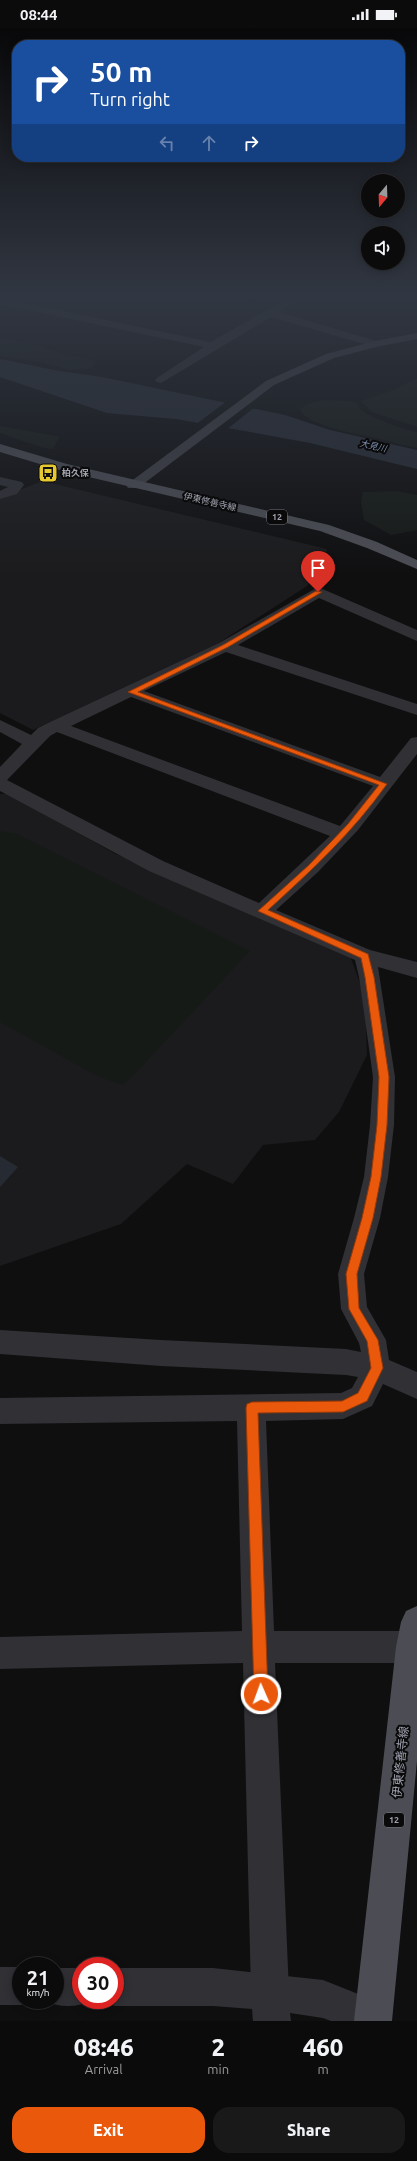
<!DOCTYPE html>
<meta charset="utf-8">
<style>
body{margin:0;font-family:Ubuntu,"Noto Sans JP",sans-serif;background:#19191a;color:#f1f3f6;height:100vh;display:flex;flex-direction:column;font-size:15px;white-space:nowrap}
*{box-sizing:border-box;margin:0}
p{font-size:13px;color:#9a9b9d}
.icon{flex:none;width:22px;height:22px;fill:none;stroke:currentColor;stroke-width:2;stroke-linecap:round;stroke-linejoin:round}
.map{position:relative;height:1993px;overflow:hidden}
.sheet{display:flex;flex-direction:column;background:#0b0b0c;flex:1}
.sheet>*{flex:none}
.banner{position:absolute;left:12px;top:12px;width:393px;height:122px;border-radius:16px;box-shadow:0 2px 10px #0003,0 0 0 1px #2b2b2d;background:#1a4fa0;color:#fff;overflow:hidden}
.needle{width:26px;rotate:199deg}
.tools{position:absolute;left:361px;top:146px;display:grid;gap:8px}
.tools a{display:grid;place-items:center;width:44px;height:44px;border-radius:50%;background:#0b0b0c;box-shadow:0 2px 10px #0003,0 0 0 1px #2b2b2d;font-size:20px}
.speed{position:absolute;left:12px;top:1929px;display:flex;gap:8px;font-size:20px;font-weight:700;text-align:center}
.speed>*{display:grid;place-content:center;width:52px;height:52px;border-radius:50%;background:#0b0b0c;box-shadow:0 2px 10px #0003,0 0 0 1px #2b2b2d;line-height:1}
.speed small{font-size:10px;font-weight:400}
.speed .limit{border:6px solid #d22;background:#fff;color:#111}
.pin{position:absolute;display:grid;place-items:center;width:34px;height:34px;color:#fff;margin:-41px -17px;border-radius:50% 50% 50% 0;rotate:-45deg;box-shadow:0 0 4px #0007}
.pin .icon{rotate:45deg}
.me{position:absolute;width:44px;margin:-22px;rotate:358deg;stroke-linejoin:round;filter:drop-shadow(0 0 3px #0008)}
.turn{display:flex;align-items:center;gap:14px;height:84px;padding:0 12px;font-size:18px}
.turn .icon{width:52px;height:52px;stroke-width:2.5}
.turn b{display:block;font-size:28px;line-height:34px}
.lanes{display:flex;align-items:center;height:38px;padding:0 12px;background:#0003;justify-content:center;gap:20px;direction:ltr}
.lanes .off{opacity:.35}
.eta{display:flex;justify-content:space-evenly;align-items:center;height:68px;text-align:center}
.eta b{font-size:24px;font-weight:800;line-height:28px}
.button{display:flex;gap:8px;margin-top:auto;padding:8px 12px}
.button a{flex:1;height:46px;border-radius:16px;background:#ea580c;color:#fff;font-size:16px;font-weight:800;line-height:46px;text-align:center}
.button a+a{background:#19191a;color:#f1f3f6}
.status{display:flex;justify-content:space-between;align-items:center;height:28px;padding:0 20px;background:#0b0b0c;direction:ltr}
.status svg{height:11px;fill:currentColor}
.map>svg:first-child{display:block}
.built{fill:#1b1b1d}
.green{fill:#161a17}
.water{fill:#262b33}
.pier{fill:#0f0f10}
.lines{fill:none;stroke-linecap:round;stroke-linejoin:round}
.minor{fill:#303035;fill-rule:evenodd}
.tertiary{fill:#303035;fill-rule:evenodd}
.secondary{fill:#3e3f45;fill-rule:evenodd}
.primary{fill:#4c4d54;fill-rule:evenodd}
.route{fill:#ea580c;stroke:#983908}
.labels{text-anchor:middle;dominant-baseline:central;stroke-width:4;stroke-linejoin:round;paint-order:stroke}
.far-water-label{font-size:9px;font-style:italic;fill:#798baa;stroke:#0a0a0b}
.far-poi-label{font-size:9px;font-weight:bold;fill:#a1a3b0;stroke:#0a0a0b;text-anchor:start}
.far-street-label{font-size:9px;fill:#a1a3b0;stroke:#0a0a0b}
.shield{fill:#0a0a0b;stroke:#74757e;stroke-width:1}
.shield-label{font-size:9px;font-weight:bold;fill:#a1a3b0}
.near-street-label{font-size:12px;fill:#a1a3b0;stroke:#0a0a0b}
</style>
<div class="status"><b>08:44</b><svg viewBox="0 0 49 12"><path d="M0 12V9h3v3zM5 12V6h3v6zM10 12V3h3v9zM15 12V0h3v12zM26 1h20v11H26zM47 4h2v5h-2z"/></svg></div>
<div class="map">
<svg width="417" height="1993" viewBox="0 0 417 1993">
<rect width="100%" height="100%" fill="#0f0f10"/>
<path class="built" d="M 42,453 L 327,521 L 323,540 L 307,558 L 217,616 L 33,702 L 0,685 L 0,470 Z
M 0,766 L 8,766 L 114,825 L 350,928 L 359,952 L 365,975 L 367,1027 L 339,1084 L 315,1112 L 263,1117 L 233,1156 L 187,1136 L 121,1196 L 0,1238 Z"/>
<path class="green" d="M 0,310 L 39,318 L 58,325 L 91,331 L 95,333 L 94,338 L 88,341 L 70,342 L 42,335 L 0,328 Z
M 417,350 L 417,399 L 372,384 L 361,373 L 391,363 Z
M 323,372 L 348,373 L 357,375 C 358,377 358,379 360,380 C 365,389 406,402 417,404 L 417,420 C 403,418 389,413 375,410 C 359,406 305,398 300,381 L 310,375 Z
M 0,398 L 57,408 L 59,410 L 53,421 L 43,420 L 0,405 Z
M 397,463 L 417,467 L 417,502 L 391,507 L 364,492 L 361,474 L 363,464 Z
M 0,803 L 17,806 L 250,923 L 130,1051 L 122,1057 L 97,1048 L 0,994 Z"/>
<path class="water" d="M 0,331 L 59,343 L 102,349 L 285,387 L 330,402 L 417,422 L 417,441 L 310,415 L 239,402 L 176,391 L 107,385 L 0,349 Z
M 0,1128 L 18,1139 L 0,1159 Z"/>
<path class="pier" d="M 227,373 L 255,379 L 226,402 L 195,397 Z"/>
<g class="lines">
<path class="minor" d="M 290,269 L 303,269 L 279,284 L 379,314 L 381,316 L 379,318 L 371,318 L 271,289 L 161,355 L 157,354 L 155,352 L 157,350 L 204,319 L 0,276 L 0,270 L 211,314 Z
M 0,449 L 22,454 L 24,457 L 17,466 L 0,471 L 0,463 L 8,459 L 0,457 Z
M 318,559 L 417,602 L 417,613 L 319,570 L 238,617 L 417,676 L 417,687 L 226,624 L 144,663 L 380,749 L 411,710 L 417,709 L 417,726 L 358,802 L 318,844 L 276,882 L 370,922 L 417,934 L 417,950 L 378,939 L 395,1049 L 394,1097 L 388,1149 L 380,1190 L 364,1246 L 367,1279 L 386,1312 L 389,1332 L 417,1344 L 417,1371 L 383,1356 L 372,1378 L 343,1391 L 266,1393 L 274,1603 L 417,1603 L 417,1635 L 275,1635 L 289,1964 L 283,1977 L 270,1983 L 257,1977 L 251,1964 L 243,1635 L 0,1641 L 0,1609 L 242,1603 L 237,1393 L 0,1396 L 0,1370 L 341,1365 L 352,1360 L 358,1349 L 346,1347 L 161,1338 L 0,1326 L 0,1302 L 161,1312 L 346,1321 L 361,1324 L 359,1315 L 341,1281 L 338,1246 L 354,1190 L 364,1149 L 370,1097 L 373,1049 L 359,949 L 355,932 L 149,843 L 0,763 L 0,739 L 22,716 L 0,704 L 0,692 L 31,707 L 38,700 L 50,694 L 219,615 ZM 131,669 L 373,758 L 340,798 L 71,698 ZM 57,704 L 330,808 L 259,875 L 163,833 L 7,752 L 50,708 Z"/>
<path class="tertiary" d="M 0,1939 L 21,1939 L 21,1972 L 32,1972 L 21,1977 L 0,1977 Z
M 55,1940 L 81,1940 L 81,1972 L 94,1972 C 76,1980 60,1980 42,1972 L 55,1972 Z
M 115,1940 L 213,1940 L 323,1952 L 386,1977 L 392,1990 L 391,1993 L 331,1993 L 323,1990 L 290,1985 L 291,1993 L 253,1993 L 252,1981 L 213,1978 L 115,1978 L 102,1972 L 115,1972 Z"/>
<path class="secondary" d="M 417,305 L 417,311 L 376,319 L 334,330 L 274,357 L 138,460 L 128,460 L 126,457 L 266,353 L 326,326 L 375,313 Z"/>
<path class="primary" d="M 0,416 L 67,436 L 329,497 L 377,514 L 417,532 L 417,541 L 367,520 L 320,503 L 63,443 L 0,424 Z
M 417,1578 L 417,1733 L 392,1993 L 354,1993 L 396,1619 L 401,1594 L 406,1583 Z"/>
</g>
<linearGradient id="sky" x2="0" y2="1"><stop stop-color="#080809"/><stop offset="0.49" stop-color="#313742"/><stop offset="1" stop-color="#313742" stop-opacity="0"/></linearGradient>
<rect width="417" height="548" fill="url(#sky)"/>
<path class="route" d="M 316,563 L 322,564 L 228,619 L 138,664 L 387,756 C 353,804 311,843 268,882 L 368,926 L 374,949 L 389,1049 L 387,1097 L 381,1149 L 373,1190 L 357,1246 L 359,1280 L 378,1312 L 383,1340 L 367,1373 L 343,1384 L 258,1385 L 268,1666 L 266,1670 L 261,1672 L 256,1670 L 254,1666 L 246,1380 L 247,1376 L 252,1374 L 342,1373 L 358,1365 L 371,1340 L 367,1313 L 349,1281 L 346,1246 L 362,1190 L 371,1149 L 377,1097 L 379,1049 L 365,949 L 361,930 L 258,883 L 309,837 L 348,796 L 379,757 L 128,664 L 223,617 Z"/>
<defs>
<g id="bus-square" transform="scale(1)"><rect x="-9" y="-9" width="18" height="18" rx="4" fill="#e6c831" stroke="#0a0a0b"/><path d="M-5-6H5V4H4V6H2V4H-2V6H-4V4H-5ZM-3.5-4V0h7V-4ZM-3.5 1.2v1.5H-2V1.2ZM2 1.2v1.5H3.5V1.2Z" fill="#111"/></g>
</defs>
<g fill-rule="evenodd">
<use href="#bus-square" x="48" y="445"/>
</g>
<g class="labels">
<g class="far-water-label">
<text transform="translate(373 418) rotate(13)">大見川</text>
</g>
<g class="far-poi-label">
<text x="62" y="445">柏久保</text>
</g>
<g class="far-street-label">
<text transform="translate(210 474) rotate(13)">伊東修善寺線</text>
</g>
<g class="shield">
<rect x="267" y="482" width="20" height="14" rx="3"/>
<rect x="384" y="1785" width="20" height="14" rx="3"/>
</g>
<g class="shield-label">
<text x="277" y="489">12</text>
<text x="394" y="1792">12</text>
</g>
<g class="near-street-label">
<text transform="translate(400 1734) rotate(-84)">伊東修善寺線</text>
</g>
</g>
</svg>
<div class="tools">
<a><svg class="needle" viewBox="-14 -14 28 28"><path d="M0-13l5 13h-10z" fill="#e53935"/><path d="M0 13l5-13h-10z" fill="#9a9b9d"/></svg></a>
<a><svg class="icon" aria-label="sound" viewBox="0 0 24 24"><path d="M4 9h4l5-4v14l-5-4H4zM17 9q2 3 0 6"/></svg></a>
</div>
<div class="speed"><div>21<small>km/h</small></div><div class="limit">30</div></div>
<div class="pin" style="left:318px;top:564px;background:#d93025"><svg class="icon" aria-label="arrive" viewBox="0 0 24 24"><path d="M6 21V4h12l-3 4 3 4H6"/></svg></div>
<svg class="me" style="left:261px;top:1666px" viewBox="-20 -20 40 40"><circle r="17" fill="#ea580c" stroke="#fff" stroke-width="3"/><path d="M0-11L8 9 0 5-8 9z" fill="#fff"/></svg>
<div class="banner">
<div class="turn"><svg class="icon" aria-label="right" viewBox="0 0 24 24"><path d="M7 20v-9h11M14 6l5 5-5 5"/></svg><div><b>50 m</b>Turn right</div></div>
<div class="lanes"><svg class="icon off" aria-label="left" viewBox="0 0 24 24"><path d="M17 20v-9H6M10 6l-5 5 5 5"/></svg><svg class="icon off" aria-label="ahead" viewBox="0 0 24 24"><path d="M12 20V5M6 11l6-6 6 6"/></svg><svg class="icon" aria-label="right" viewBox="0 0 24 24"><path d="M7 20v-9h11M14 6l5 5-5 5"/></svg></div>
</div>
</div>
<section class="sheet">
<div class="eta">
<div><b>08:46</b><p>Arrival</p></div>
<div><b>2</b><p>min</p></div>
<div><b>460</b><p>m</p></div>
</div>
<div class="button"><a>Exit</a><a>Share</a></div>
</section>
